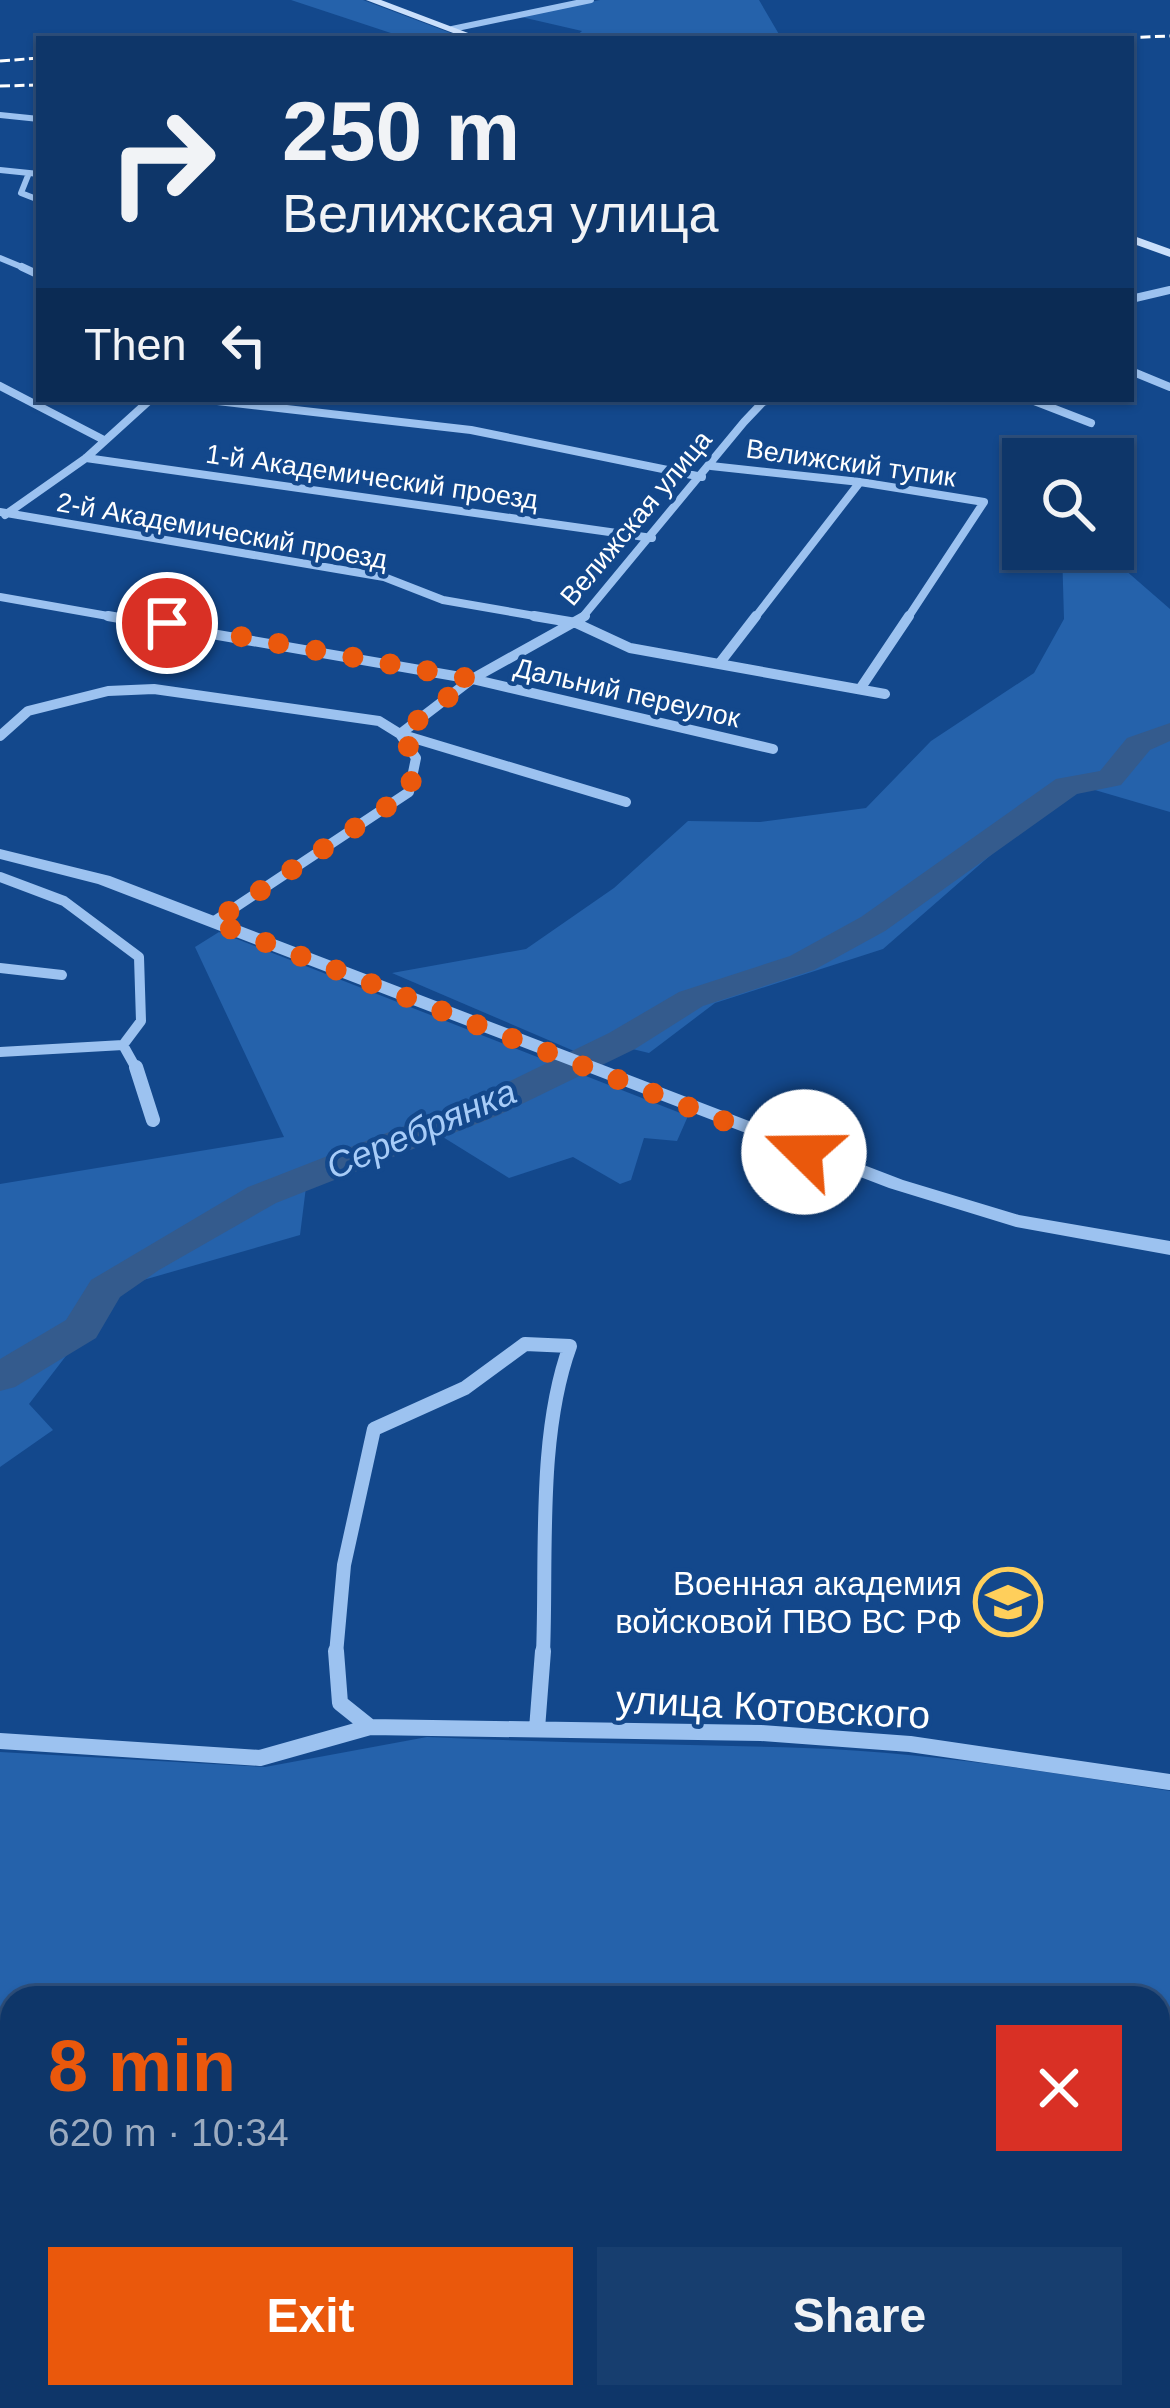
<!DOCTYPE html>
<meta charset="utf-8">
<style>
body{margin:0;font-family:Arial,sans-serif;background:#173e6f;color:#f1f3f6;height:100vh;display:flex;flex-direction:column;font-size:45px;white-space:nowrap}
*{box-sizing:border-box;margin:0}
p{font-size:39px;color:#9babc0}
.icon{flex:none;width:66px;height:66px;fill:none;stroke:currentColor;stroke-width:2;stroke-linecap:round;stroke-linejoin:round}
.map{position:relative;flex:1;overflow:hidden}
.sheet{position:absolute;left:0px;top:1986px;width:1170px;height:423px;display:flex;flex-direction:column;background:#0e3669;border-radius:36px 36px 0 0;box-shadow:0 3px 9px #0004,0 0 0 3px #2e507d}
.sheet>*{flex:none}
.hud{position:absolute;left:36px;top:36px;width:1098px;height:366px;border-radius:0px;box-shadow:0 3px 9px #0004,0 0 0 3px #2e507d;background:#0e3669;color:#f1f3f6;overflow:hidden}
.controls{position:absolute;left:1002px;top:438px;display:grid;gap:24px}
.controls a{display:grid;place-items:center;width:132px;height:132px;border-radius:0px;background:#0e3669;box-shadow:0 3px 9px #0004,0 0 0 3px #2e507d;font-size:60px}
.pin{position:absolute;display:grid;place-items:center;width:102px;height:102px;color:#fff;margin:-51px;border:6px solid #fff;border-radius:50%;box-shadow:0 3px 12px #0007}
.me{position:absolute;width:132px;margin:-66px;rotate:292deg;stroke-linejoin:round;filter:drop-shadow(0 0 9px #0008)}
.turn{display:flex;align-items:center;gap:42px;height:252px;padding:0 48px;font-size:54px}
.turn .icon{width:156px;height:156px;stroke-width:2.5}
.turn b{display:block;font-size:84px;line-height:102px}
.then{display:flex;align-items:center;height:114px;padding:0 48px;background:#0003;gap:24px;font-size:45px}
.round{display:grid;place-items:center;flex:none;width:126px;height:126px;border-radius:0px;background:#173e6f}
.headline{display:flex;align-items:center;justify-content:space-between;height:204px;padding:0 48px}
h1{font-size:72px;font-weight:800;line-height:90px;color:#ea580c}
.action{display:flex;gap:24px;margin-top:auto;padding:24px 48px}
.action a{flex:1;height:138px;border-radius:0px;background:#ea580c;color:#fff;font-size:48px;font-weight:800;line-height:138px;text-align:center}
.action a+a{background:#173e6f;color:#f1f3f6}
.map>svg:first-child{display:block}
.green{fill:#2562ab;fill-rule:evenodd}
.lines{fill:none;stroke-linecap:round;stroke-linejoin:round}
.river{fill:#345b8d;fill-rule:evenodd}
.minor-far4{stroke:#9cc2f0;stroke-width:6}
.minor-far3{stroke:#9cc2f0;stroke-width:8}
.minor-far2{stroke:#9cc2f0;stroke-width:10}
.minor-far1{stroke:#9cc2f0;stroke-width:14}
.minor{stroke:#9cc2f0;stroke-width:16}
.tertiary{fill:#9cc2f0;fill-rule:evenodd}
.secondary{fill:#cadffb;fill-rule:evenodd}
.rail{stroke:#fff;stroke-width:3;stroke-dasharray:10 4.5;stroke-linecap:butt}
.route{stroke:#ea580c;stroke-width:21;stroke-dasharray:0 37.8}
.labels{text-anchor:middle;dominant-baseline:central;stroke-width:9;stroke-linejoin:round;paint-order:stroke}
.far-street-label{font-size:27px;fill:#fff;stroke:#13488c}
.poi-label{font-size:33px;fill:#fff;stroke:#13488c;text-anchor:end}
.water-label{font-size:36px;font-style:italic;fill:#a7ccf8;stroke:#13488c}
.near-street-label{font-size:39px;fill:#fff;stroke:#13488c}
</style>
<div class="map">
<svg width="1170" height="2408" viewBox="0 0 1170 2408">
<rect width="100%" height="100%" fill="#13488c"/>
<path class="green" d="M 291,0 L 363,0 L 464,38 L 409,39 Z
M 600,0 L 759,0 L 780,36 L 573,39 L 582,31 L 517,16 Z
M 1062,550 L 1124,569 L 1170,609 L 1170,812 L 1088,788 L 1056,798 L 883,949 L 715,1003 L 649,1053 L 624,1047 L 602,1063 L 392,973 L 526,949 L 614,888 L 688,821 L 760,822 L 866,808 L 931,741 L 1034,673 L 1064,619 Z
M 219,932 L 688,1116 L 677,1141 L 644,1138 L 631,1180 L 620,1184 L 573,1157 L 509,1178 L 438,1134 L 306,1187 L 300,1235 L 119,1287 L 29,1404 L 53,1430 L 0,1467 L 0,1184 L 284,1137 L 195,947 Z
M 427,1737 C 553,1743 679,1744 804,1748 C 927,1752 1049,1772 1170,1791 L 1170,2408 L 0,2408 L 0,1752 L 265,1767 ZM 12,1998 L 1158,1998 L 1158,2397 L 12,2397 Z"/>
<g class="lines">
<path class="river" d="M 1170,723 L 1170,741 L 1150,750 L 1121,785 L 1077,794 L 885,931 L 814,970 L 703,1006 L 635,1049 L 497,1116 L 276,1203 L 159,1270 L 120,1297 L 96,1338 L 15,1387 L 0,1391 L 0,1359 L 66,1320 L 91,1280 L 248,1187 L 471,1100 L 609,1033 L 679,992 L 790,956 L 861,917 L 1056,779 L 1100,771 L 1127,738 Z"/>
<path class="minor-far4" d="M 452,29 L 591,0
M 0,115 L 39,119
M 0,170 L 39,174
M 29,173 L 21,193 L 39,200
M 0,258 L 29,270"/>
<path class="minor-far3" d="M 22,267 L 39,275
M 1131,299 L 1170,290
M 1131,371 L 1170,387
M 0,386 L 102,439
M 200,399 L 471,430 L 702,477
M 1029,399 L 1091,423
M 86,458 L 652,538
M 711,466 L 860,482 L 984,502 L 907,619
M 0,512 L 384,577 L 443,600 L 552,619
M 5,515 L 86,458 L 151,399
M 0,597 L 125,619
M 581,619 L 744,422 L 763,402 L 774,399
M 754,619 L 860,482"/>
<path class="minor-far2" d="M 108,616 L 472,679 L 773,749
M 534,616 L 576,623 L 630,648 L 885,694
M 719,664 L 756,616
M 860,689 L 909,616
M 0,736 L 28,711 L 108,691 L 154,689 L 379,721 L 400,734 L 626,802
M 0,877 L 64,901 L 139,957 L 141,1021 L 123,1045 L 0,1052
M 213,922 L 409,792 L 416,758 L 400,734 L 472,679 L 585,616
M 0,968 L 62,975
M 123,1045 L 137,1070"/>
<path class="minor-far1" d="M 136,1067 L 153,1120
M 336,1654 L 344,1565 L 374,1429 L 465,1388 L 525,1344 L 570,1346 C 537,1436 547,1558 543,1654"/>
<path class="minor" d="M 336,1651 L 340,1703 L 370,1727
M 537,1729 L 543,1651
M 0,1741 L 260,1758 L 370,1727 L 761,1733 L 910,1744 L 1170,1782"/>
<path class="tertiary" d="M 0,849 L 110,876 L 903,1180 L 1019,1215 L 1170,1241 L 1170,1255 L 1016,1227 L 889,1188 L 98,884 L 0,859 Z"/>
<path class="secondary" d="M 366,0 L 381,0 L 484,39 L 469,39 Z
M 1131,235 L 1170,249 L 1170,257 L 1131,243 Z"/>
<path class="rail" d="M 1097,39 L 1170,36
M 0,61 L 39,58
M 0,86 L 39,85"/>
</g>
<g class="lines">
<path class="route" d="M 167,623 L 472,679 L 400,734 L 416,758 L 409,792 L 213,922 L 804,1152"/>
</g>
<defs>
<g id="university-ring" transform="scale(3.45)"><circle r="9.5" fill="#13488c" stroke="#ffcf5b" stroke-width="1.5"/><path d="M0-5L7-2L0 1L-7-2ZM-4 1L0 2.5L4 1V4Q0 6-4 4Z" fill="#ffcf5b"/></g>
</defs>
<g fill-rule="evenodd">
<use href="#university-ring" x="1008" y="1602"/>
</g>
<g class="labels">
<g class="far-street-label">
<text transform="translate(851 463) rotate(8)">Велижский тупик</text>
<text transform="translate(372 477) rotate(8)">1-й Академический проезд</text>
<text transform="translate(636 518) rotate(-50)">Велижская улица</text>
<text transform="translate(222 531) rotate(10)">2-й Академический проезд</text>
<text transform="translate(627 693) rotate(13)">Дальний переулок</text>
</g>
<g class="poi-label">
<text x="962" y="1583">Военная академия<tspan x="962" dy="38">войсковой ПВО ВС РФ</tspan></text>
</g>
<g class="water-label">
<text transform="translate(421 1129) rotate(-23)">Серебрянка</text>
</g>
<g class="near-street-label">
<text transform="translate(773 1707) rotate(3)">улица Котовского</text>
</g>
</g>
</svg>
<div class="controls">
<a><svg class="icon" aria-label="search" viewBox="0 0 24 24"><circle cx="10" cy="10" r="6"/><path d="M15 15l6 6"/></svg></a>
</div>
<div class="pin" style="left:167px;top:623px;background:#d93025"><svg class="icon" aria-label="arrive" viewBox="0 0 24 24"><path d="M6 21V4h12l-3 4 3 4H6"/></svg></div>
<svg class="me" style="left:804px;top:1152px" viewBox="-20 -20 40 40"><circle r="19" fill="#fff"/><path d="M0-13L10 11 0 6-10 11z" fill="#ea580c"/></svg>
<div class="hud">
<div class="turn"><svg class="icon" aria-label="right" viewBox="0 0 24 24"><path d="M7 20v-9h11M14 6l5 5-5 5"/></svg><div><b>250 m</b>Велижская улица</div></div>
<div class="then">Then<svg class="icon" aria-label="left" viewBox="0 0 24 24"><path d="M17 20v-9H6M10 6l-5 5 5 5"/></svg></div>
</div>
<section class="sheet">
<div class="headline"><div><h1>8 min</h1><p>620 m · 10:34</p></div><a class="round" style="background:#d93025;color:#fff"><svg class="icon" aria-label="close" viewBox="0 0 24 24"><path d="M6 6l12 12M18 6L6 18"/></svg></a></div>
<div class="action"><a>Exit</a><a>Share</a></div>
</section>
</div>
